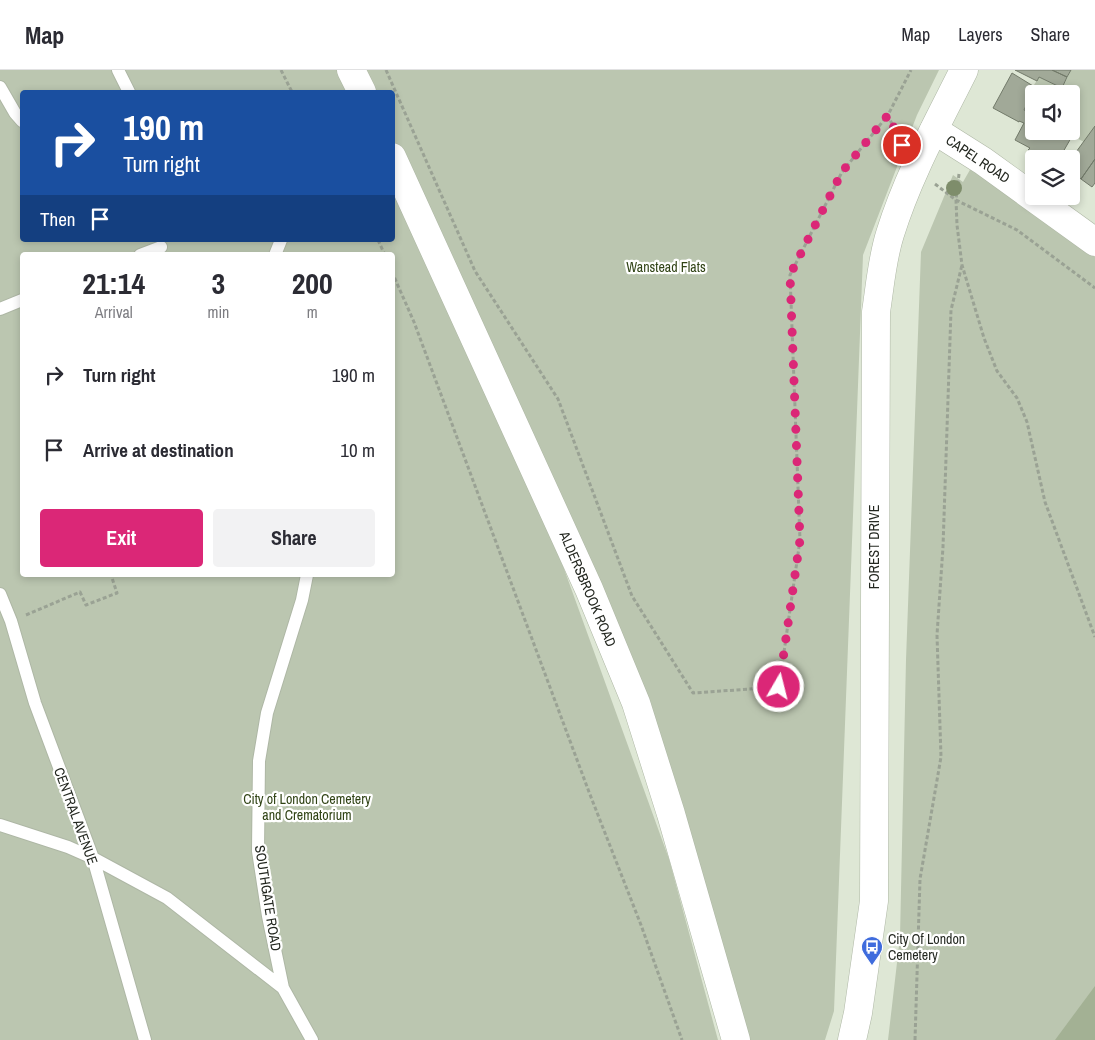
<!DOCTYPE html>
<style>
body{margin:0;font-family:"Archivo Narrow",sans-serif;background:#f2f2f3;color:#2b2b33;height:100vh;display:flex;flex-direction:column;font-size:19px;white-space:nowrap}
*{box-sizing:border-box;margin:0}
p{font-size:16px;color:#7c7c81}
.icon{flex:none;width:28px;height:28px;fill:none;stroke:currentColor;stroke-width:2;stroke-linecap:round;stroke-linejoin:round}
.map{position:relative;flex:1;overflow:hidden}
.sheet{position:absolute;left:20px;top:182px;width:375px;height:325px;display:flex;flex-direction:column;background:#fff;border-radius:5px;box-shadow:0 2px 8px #0003}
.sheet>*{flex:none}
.top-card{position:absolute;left:20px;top:20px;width:375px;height:152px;border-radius:5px;box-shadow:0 2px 8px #0003;background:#1a4fa0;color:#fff;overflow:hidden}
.fabs{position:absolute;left:1025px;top:15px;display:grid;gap:10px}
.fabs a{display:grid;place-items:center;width:55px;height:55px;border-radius:5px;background:#fff;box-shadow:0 2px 8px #0003;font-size:25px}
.pin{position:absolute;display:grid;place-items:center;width:42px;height:42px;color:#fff;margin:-21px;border:2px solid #fff;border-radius:50%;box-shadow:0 1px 5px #0007}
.me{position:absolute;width:55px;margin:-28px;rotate:8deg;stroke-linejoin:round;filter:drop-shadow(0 0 4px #0008)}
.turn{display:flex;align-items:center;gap:18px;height:105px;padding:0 20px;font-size:22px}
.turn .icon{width:65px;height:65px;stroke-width:2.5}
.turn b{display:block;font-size:35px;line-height:42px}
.then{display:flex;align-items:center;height:48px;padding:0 20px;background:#0003;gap:10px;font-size:19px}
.eta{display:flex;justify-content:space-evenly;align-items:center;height:85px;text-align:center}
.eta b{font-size:30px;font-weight:700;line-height:35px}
.action{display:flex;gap:10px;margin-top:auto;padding:10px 20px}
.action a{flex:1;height:58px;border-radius:5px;background:#db2777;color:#fff;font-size:20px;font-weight:700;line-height:58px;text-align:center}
.action a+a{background:#f2f2f3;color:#2b2b33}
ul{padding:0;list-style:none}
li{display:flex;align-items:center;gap:15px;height:75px;padding:0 20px}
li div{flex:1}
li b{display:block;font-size:19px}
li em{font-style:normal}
header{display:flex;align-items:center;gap:30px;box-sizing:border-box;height:70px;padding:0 25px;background:#fff;border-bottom:1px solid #e1e1e2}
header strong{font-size:24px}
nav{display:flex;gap:28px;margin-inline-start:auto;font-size:18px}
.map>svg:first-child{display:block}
.green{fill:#bbc6b0;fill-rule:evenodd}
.forest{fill:#a3b194}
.building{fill:#a1a998;stroke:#727a6a}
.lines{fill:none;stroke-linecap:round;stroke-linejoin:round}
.service-casing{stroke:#aeb7a5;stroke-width:14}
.tertiary-casing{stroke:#aeb7a5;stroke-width:29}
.primary-casing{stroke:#aeb7a5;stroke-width:29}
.path{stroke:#9aa294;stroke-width:3;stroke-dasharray:4 2.5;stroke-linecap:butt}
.service{stroke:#fff;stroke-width:12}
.tertiary{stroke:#fff;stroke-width:28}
.primary{stroke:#fff;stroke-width:28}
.tree{fill:#7e8d6b}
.route{stroke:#db2777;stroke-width:9;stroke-dasharray:0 16.2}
.labels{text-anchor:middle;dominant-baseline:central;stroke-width:4.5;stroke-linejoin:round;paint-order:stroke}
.street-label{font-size:14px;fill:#242821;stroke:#fff}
.park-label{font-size:14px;fill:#304315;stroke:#fff}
.poi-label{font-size:14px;fill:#242821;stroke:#fff;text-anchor:start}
</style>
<header>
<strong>Map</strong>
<nav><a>Map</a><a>Layers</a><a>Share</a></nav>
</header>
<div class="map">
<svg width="1095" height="970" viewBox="0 0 1095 970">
<rect width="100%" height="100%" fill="#dee7d5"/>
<path class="green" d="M 0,0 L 341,0 L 351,22 L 22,22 L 22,170 L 392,170 L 393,111 L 563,496 L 669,789 L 718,970 L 0,970 ZM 22,185 L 392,185 L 392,505 L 22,505 Z
M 358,0 L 939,0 L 917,45 L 863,185 L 834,941 L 825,970 L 742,970 L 653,655 L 393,75 L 392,22 L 368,22 Z
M 1071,0 L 1095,0 L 1095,56 L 1084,72 L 1064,61 L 1071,61 L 1071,24 L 1036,24 L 1038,19 L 1034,15 L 1039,7 L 1062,18 Z
M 971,98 L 1095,187 L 1095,970 L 888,970 L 900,867 L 906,590 L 921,182 L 953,105 L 963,112 Z"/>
<path class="forest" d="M 1095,916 L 1095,970 L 1055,970 Z"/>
<path class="building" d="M 1015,0 L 1052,0 L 1067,7 L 1062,18 L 1039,7 L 1037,11 Z
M 1052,0 L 1071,0 L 1067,7 Z
M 1012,3 L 1038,19 L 1036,24 L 1032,24 L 1024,40 L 1034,45 L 1034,61 L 1059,61 L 1071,68 L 1059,89 L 1050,89 L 1037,81 L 1035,84 L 1028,80 L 1030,78 L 1015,70 L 1024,53 L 1019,51 L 1019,52 L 993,38 Z
M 1095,56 L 1095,89 L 1081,109 L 1071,102 L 1071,89 Z
M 1095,89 L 1095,113 L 1092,117 L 1081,109 Z"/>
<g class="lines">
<g class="service-casing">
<path id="service" d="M 118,0 L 129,22
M 0,17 L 15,43 L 22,51
M 140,185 L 161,177
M 275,185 L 281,170
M 0,239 L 22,230
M 307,505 L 302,530 L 267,643 L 259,691 L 258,781 L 268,846 L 283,918 L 312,970
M 0,524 L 11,551 L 35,633 L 93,788 L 145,970
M 0,755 L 68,777 L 93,788 L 167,828 L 283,918"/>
</g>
<g class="tertiary-casing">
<path id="tertiary" d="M 934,60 L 983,91 L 1095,172"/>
</g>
<g class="primary-casing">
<path id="primary" d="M 351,0 L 362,22
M 392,87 L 589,519 L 636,633 L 671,744 L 736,970
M 852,970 L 858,943 L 874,831 L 876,242 C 880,216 882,189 890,164 C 908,106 937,54 964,0"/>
</g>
<path class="path" d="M 281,0 L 292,22
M 386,0 L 475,201 L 558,329 L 632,526 L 693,623 L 779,617 L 800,470 L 790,205 L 842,102 L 888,45
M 900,72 L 888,45 L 911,0
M 959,104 L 956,130 L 1017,160 L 1095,218
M 935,114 L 956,130 L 957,155 L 962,195 L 984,268 L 997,301 L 1017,328 L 1027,352 L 1045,432 L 1095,567
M 378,170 L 385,185
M 392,202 L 414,252 L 589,722 L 641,855 L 682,970
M 26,545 L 80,522 L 86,535 L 117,523 L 111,505
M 915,970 L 920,809 L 941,687 L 937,565 L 943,477 L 951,240 L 962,195"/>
<use href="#service" class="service"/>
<use href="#tertiary" class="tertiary"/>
<use href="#primary" class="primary"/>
</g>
<circle class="tree" cx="954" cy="118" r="8"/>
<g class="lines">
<path class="route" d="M 779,617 L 800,470 L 790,205 L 842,102 L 888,45 L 902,75"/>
</g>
<defs>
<g id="bus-pin" transform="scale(1.125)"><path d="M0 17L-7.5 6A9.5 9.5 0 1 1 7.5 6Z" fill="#3f6cdd" stroke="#fff"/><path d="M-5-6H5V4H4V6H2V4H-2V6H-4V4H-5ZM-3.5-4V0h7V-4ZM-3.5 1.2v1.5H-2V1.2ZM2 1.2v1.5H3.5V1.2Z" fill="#fff"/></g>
</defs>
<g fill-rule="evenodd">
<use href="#bus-pin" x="872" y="877"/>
</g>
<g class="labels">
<g class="street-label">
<text transform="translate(978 89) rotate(34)">CAPEL ROAD</text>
<text transform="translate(874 477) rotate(-90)">FOREST DRIVE</text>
<text transform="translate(588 519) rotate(67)">ALDERSBROOK ROAD</text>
<text transform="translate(76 746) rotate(70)">CENTRAL AVENUE</text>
<text transform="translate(268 828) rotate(81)">SOUTHGATE ROAD</text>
</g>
<g class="park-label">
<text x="666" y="197">Wanstead Flats</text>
<text x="307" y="729">City of London Cemetery<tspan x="307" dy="16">and Crematorium</tspan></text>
</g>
<g class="poi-label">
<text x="888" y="869">City Of London<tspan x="888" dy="16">Cemetery</tspan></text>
</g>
</g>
</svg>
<div class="fabs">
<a><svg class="icon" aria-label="sound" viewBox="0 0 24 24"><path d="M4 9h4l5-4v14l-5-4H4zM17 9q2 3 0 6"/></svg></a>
<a><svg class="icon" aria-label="layers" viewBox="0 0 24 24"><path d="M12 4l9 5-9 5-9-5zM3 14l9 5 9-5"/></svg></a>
</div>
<div class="pin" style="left:902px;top:75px;background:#d93025"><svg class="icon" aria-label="arrive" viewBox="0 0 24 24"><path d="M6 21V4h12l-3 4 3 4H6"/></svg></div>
<svg class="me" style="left:779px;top:617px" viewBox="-20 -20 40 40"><circle r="17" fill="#db2777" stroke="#fff" stroke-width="3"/><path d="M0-11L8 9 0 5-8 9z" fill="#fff"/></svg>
<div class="top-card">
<div class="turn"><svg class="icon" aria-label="right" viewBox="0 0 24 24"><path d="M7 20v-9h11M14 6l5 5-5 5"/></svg><div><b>190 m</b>Turn right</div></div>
<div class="then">Then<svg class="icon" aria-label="arrive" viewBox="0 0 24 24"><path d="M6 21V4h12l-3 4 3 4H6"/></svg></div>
</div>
<section class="sheet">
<div class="eta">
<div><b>21:14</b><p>Arrival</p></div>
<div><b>3</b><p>min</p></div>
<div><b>200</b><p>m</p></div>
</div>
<ul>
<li><svg class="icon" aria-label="right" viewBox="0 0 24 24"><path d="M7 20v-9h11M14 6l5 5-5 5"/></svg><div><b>Turn right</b></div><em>190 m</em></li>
<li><svg class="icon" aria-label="arrive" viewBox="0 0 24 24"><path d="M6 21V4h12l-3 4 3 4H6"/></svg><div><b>Arrive at destination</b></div><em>10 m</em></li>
</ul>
<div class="action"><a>Exit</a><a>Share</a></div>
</section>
</div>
